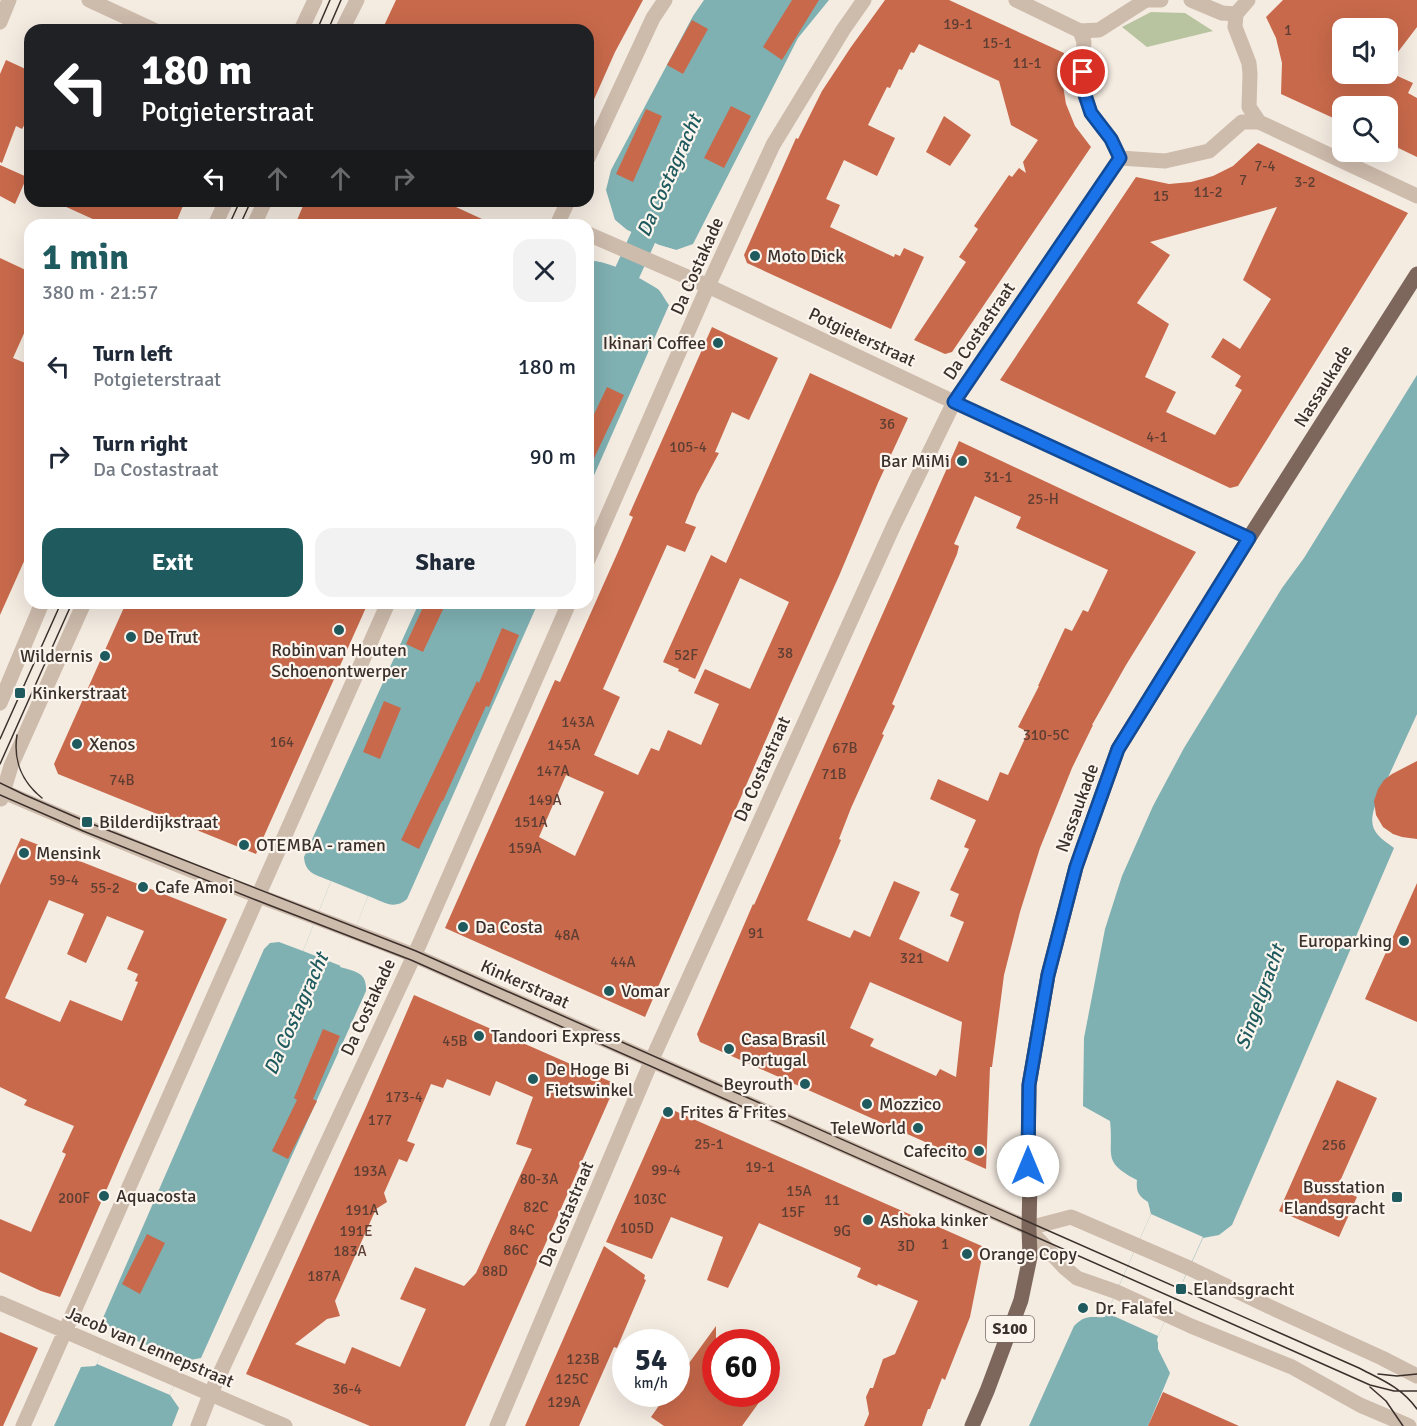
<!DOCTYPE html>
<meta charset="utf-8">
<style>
body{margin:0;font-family:Signika,sans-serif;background:#f2f2f3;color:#1f2937;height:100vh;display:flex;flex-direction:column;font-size:22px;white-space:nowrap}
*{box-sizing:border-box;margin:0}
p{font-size:20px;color:#747a83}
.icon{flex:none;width:33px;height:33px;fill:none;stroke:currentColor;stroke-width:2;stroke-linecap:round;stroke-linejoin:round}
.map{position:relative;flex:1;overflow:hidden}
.sheet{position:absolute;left:24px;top:219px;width:570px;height:390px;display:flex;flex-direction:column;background:#fff;border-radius:18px;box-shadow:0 6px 24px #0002}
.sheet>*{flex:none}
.top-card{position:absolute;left:24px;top:24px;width:570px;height:183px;border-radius:18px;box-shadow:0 6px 24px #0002;background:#202124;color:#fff;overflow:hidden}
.controls{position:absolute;left:1332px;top:18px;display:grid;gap:12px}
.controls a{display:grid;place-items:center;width:66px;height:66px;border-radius:12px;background:#fff;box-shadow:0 6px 24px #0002;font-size:30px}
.speed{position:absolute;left:612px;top:1329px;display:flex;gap:12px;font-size:30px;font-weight:700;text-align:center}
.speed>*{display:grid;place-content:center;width:78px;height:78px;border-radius:50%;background:#fff;box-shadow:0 6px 24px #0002;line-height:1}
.speed small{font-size:15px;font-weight:400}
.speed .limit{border:9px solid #d22;background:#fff;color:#111}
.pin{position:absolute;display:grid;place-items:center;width:51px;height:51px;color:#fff;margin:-26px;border:3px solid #fff;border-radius:50%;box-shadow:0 2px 6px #0007}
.me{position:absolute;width:66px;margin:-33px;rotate:0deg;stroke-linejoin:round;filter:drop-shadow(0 0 4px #0008)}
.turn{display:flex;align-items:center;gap:21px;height:126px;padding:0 18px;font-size:27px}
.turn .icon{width:78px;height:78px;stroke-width:2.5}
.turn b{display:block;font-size:42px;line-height:51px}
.lanes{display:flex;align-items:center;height:57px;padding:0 18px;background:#0003;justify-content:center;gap:30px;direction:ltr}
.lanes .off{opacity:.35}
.round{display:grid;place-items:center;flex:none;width:63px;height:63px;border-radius:18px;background:#f2f2f3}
.overview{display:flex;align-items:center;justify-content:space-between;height:102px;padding:0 18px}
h1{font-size:36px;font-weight:800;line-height:45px;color:#1f5a5e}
.action{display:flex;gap:12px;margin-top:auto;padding:12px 18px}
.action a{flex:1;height:69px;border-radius:18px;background:#1f5a5e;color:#fff;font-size:24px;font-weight:800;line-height:69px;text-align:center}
.action a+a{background:#f2f2f3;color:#1f2937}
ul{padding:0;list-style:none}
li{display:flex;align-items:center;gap:18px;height:90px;padding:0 18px}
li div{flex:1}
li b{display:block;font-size:22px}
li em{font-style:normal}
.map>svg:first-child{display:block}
.green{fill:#b8c4a0}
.water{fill:#7fb0b2}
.pier{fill:#f4ebe1}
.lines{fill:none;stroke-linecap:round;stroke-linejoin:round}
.canal{stroke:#7fb0b2;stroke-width:26}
.building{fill:#c8694b;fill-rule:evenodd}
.pedestrian{stroke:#cdbbac;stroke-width:15}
.minor{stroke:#cdbbac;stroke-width:15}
.tertiary{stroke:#cdbbac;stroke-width:15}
.primary{stroke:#7d675c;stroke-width:15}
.tram{stroke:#3b302b;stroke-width:1.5}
.route-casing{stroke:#114b97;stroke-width:15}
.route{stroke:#1a73e8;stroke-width:10}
.poi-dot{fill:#1f5a5e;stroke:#fbf5ee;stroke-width:2}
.labels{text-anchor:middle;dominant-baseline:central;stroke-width:4.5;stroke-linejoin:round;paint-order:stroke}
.number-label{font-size:15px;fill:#5e3e33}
.shield{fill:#fbf5ee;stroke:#756b66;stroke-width:1.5}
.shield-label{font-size:16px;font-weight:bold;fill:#3b302b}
.poi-label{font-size:18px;fill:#3b302b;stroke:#fbf5ee;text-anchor:start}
.street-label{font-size:18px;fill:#3b302b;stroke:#fbf5ee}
.water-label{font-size:20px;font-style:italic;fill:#1f5a5e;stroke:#fbf5ee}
</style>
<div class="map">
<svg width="1417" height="1426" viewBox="0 0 1417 1426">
<rect width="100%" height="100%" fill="#f4ebe1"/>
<path class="green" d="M 1151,12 L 1185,13 L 1213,31 L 1147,47 L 1122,27 Z"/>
<path class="water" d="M 704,0 L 829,0 L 798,38 L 693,244 L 676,250 L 659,245 L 627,230 L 615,220 L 606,190 L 611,170 L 693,16 Z
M 596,261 C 612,264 645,277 658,289 C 662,293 665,300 669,305 L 588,489 L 588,262 Z
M 1417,375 L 1417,714 L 1375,806 C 1367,829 1377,836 1394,848 L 1232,1225 L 1219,1235 L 1203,1238 L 1158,1336 L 1157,1340 L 1158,1343 L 1158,1349 L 1170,1373 L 1148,1426 L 1029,1426 L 1074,1326 C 1086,1314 1091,1318 1105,1317 L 1151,1214 L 1148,1202 C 1138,1196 1136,1191 1137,1180 C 1101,1161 1114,1156 1110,1121 L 1083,1106 L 1084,1038 L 1105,929 L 1122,876 L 1153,806 L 1184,748 L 1282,588 L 1304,558 Z
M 419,603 L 538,603 L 407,899 C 393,911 383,901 368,896 L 340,967 C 356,972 367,972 366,991 L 201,1358 L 185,1361 L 170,1395 L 179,1408 L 172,1426 L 54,1426 L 81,1367 L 95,1366 L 97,1364 L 112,1329 L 103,1318 L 264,949 L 270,943 L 279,942 L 303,951 L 331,881 C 317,875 305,874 304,857 Z"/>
<path class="pier" d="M 615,220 L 627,230 L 659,245 L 676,250 L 675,253 L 658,247 L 625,233 L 613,223 Z
M 597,258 L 610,261 L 642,276 L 659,286 L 658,289 L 641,279 L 609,263 L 596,261 Z
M 331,881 L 368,896 L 341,966 L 303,951 Z
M 1151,1214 L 1203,1237 L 1158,1336 L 1107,1313 Z
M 111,1330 L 185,1361 L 170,1395 L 97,1364 Z"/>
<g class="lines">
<path class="canal" d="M 588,359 L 657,207"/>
</g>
<path class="building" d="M 396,0 L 643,0 L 615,52 L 588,113 L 588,30 L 382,30 Z
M 792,0 L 819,0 L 782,60 L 763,47 Z
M 885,0 L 949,0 L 1064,53 L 1062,79 L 1066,104 L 1075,126 L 1091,147 L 952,352 L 945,354 L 914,340 L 966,262 L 959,257 L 978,229 L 974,226 L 1009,175 L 1012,177 L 1019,168 L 1026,173 L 1023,162 L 1038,140 L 1011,125 L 999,81 L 919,44 L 914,53 L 911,52 L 902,70 L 899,69 L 890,88 L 887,87 L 868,125 L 895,138 L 877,176 L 844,160 L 826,199 L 840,205 L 830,227 L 894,257 L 895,254 L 900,256 L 904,248 L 924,257 L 891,329 L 747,263 L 744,255 L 796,138 L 798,139 L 822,91 L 851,47 Z
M 1283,0 L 1417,0 L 1417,27 L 1388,65 L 1388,28 L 1342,28 L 1342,74 L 1393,74 L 1413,83 L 1408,93 L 1417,98 L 1417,157 L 1388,143 L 1388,106 L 1342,106 L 1342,122 L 1281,94 L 1282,63 L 1276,38 L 1266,17 Z
M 692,20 L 708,29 L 683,74 L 667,65 Z
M 6,60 L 30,71 L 30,126 L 25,124 L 22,129 L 16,126 L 2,163 L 0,162 L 0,74 Z
M 731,106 L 751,116 L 724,168 L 704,158 Z
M 646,109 L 662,116 L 633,182 L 616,174 Z
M 944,116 L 971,135 L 950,166 L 926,152 Z
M 1258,143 L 1408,213 L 1238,486 L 1230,488 L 1000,380 L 1136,177 L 1169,184 L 1191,182 L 1213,176 L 1233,166 ZM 1277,207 L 1243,280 L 1271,299 L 1240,349 L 1223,338 L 1211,357 L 1241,376 L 1235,386 L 1242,390 L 1215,435 L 1166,412 L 1176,392 L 1145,377 L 1169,324 L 1137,303 L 1170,255 L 1150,242 Z
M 0,165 L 27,177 L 15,204 L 0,196 Z
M 53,201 L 185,201 L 175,225 L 106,225 Z
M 305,201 L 443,201 L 495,225 L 295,225 Z
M 0,258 L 30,272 L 30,320 L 13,358 L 30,365 L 30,548 L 0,615 Z
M 712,327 L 778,358 L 749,420 L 732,412 L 715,452 L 719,453 L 697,494 L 685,523 L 696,527 L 685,552 L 667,545 L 603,689 L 620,697 L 594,755 L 638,775 L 651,748 L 659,751 L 668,730 L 701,745 L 719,704 L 694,693 L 705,669 L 750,689 L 789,602 L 740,578 L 695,679 L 678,671 L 679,669 L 663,662 L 711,555 L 726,563 L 810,373 L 908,418 L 878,483 L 839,576 L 782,703 L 645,1017 L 445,928 L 555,680 L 560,682 L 617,554 L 633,517 L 629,515 ZM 566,775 L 604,792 L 575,856 L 539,837 Z
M 607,387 L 624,395 L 588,471 L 588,427 Z
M 959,441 L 1196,552 L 1126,665 L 1092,725 L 1093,725 L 1072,768 L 1040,848 L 1020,912 L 1004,975 L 992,1067 L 990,1067 L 986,1169 L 700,1042 L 697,1034 L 753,904 L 754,905 ZM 975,496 L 1021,517 L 1016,528 L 1108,570 L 1088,612 L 1083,610 L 1072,631 L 1065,628 L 1038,686 L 1039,686 L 1018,727 L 1028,732 L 1008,775 L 1000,772 L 988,801 L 938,779 L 930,799 L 976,820 L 964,847 L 969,849 L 950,890 L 959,894 L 950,916 L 964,922 L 948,962 L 899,939 L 920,892 L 894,881 L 870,937 L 854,930 L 850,938 L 807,920 L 841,840 L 839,839 L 851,808 L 884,735 L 882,734 L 895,706 L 892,704 L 957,554 L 959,546 L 954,544 ZM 870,982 L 962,1022 L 956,1077 L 940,1069 L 936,1076 L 870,1046 L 874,1039 L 850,1028 Z
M 126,603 L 368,603 L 256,854 L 58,774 L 54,764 Z
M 425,603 L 446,603 L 423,652 L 406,644 Z
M 502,628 L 519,635 L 489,707 L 486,706 L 443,801 L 442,801 L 419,849 L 401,840 L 477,681 L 479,683 Z
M 384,701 L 401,708 L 380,759 L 363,752 Z
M 1417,761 L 1417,839 L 1402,837 L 1393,834 L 1383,827 L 1376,815 L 1374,801 L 1378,789 L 1384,780 L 1392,774 Z
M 21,838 L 227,919 L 125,1147 L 60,1297 L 41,1291 L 0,1272 L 0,1219 L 31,1232 L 66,1154 L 62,1152 L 74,1126 L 24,1105 L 27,1100 L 0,1087 L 0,885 ZM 49,900 L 84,914 L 67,954 L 86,963 L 107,916 L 144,931 L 127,969 L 138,974 L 135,981 L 138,982 L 122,1021 L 70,1000 L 60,1022 L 5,998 Z
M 1417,883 L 1417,1022 L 1365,999 Z
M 414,995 L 616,1084 L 465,1426 L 370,1426 L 246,1374 L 366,1107 ZM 447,1079 L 490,1096 L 496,1081 L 533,1097 L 516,1144 L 532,1149 L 476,1273 L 464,1286 L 415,1267 L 400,1299 L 426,1309 L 400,1367 L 352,1347 L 345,1364 L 295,1344 L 327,1319 L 340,1316 L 335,1301 L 376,1209 L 387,1202 L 384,1193 L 399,1159 L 407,1162 L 415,1144 L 407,1141 L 431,1084 L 443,1088 Z
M 323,1029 L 340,1036 L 313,1099 L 317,1101 L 288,1159 L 272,1151 L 297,1100 L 294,1098 Z
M 1337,1080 L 1377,1098 L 1337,1188 L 1357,1197 L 1339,1237 L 1279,1211 Z
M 666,1107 L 984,1247 L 970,1317 L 945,1380 L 942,1378 L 930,1409 L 928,1409 L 922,1426 L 864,1426 L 869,1414 L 866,1397 L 870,1388 L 873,1388 L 883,1359 L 895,1354 L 918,1301 L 878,1284 L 877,1286 L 857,1277 L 861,1268 L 759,1223 L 728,1288 L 707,1280 L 723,1237 L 671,1217 L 652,1259 L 606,1242 Z
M 147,1234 L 165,1243 L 140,1294 L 122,1284 Z
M 604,1246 L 645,1275 L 644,1279 L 646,1280 L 617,1348 L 614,1347 L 579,1426 L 525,1426 Z
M 716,1326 L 716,1394 L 765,1394 L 742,1426 L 664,1426 L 651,1417 L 667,1394 L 676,1394 L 676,1381 Z
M 0,1332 L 38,1348 L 3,1426 L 0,1426 Z
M 1163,1392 L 1239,1426 L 1148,1426 Z"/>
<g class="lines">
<path class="pedestrian" d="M 1191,0 L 1222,13 L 1236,14
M 1080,31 L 1099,30 L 1146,0 L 1161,0
M 1120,158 L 1165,161 L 1209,151 L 1242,122 L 1259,122"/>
<path class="minor" d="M 89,0 L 154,30
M 1248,0 L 1236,14 L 1235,27 L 1249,63 L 1250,74 L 1249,107 L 1259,122 L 1417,196
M 0,22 L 9,0
M 588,158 L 653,18 L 665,0
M 557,225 L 568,201
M 588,234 L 708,286 L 954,402 L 1249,538
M 588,560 L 708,286 L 773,145 L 843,30 L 864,0
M 0,1303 L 285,1426
M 23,1426 L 388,603
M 198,1426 L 210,1395 L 419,945 L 569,603
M 497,1426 L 654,1055 L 894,525 L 954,402 L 1120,158 L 1111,139 L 1091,113 L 1083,89 L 1083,56 L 1084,42 L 1080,31 L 1016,0
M 1409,1426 L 1360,1405 L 1292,1367 L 1191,1326 L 1117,1292 L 1077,1278 L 1065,1268 L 1035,1236 L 1029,1228 L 1071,1217 L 1189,1268 L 1268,1306 L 1382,1358 L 1417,1376"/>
<path class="tertiary" d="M 301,30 L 315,0
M 342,30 L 357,0
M 215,225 L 226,201
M 254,225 L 265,201
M 0,703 L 42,603
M 0,792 L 4,792 C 74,822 145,852 216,880 C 282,905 348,929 413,955 L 1029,1228
M 1,799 L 11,766 L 84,603"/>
<path class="primary" d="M 972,1426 L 987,1391 L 1021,1300 L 1030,1257 L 1029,1228 L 1030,1179 L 1028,1155 L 1029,1085 L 1048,975 L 1076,867 L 1118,749 L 1249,538 L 1417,274"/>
<path class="tram" d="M 317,30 L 330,0
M 328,30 L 341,0
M 229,225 L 240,201
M 240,225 L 251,201
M 17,735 C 13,760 22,782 42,798
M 0,739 L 61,603
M 0,764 L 72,603
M 0,783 L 25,795 L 87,822 L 416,951 L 1359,1368 C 1382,1380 1401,1387 1417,1409
M 0,795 L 83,831 L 256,900 L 411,960 L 1370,1385 L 1394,1391 L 1417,1391
M 1378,1374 L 1397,1376 L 1417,1374
M 1370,1387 L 1386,1401 L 1403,1426"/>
</g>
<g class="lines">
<g class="route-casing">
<path id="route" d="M 1028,1166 L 1029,1085 L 1048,975 L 1076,867 L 1083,847 L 1118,749 L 1249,538 L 954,402 L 1120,158 L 1111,139 L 1091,113 L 1083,89 L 1083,72"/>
</g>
<use href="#route" class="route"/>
</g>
<g class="poi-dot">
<circle cx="755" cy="256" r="6"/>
<circle cx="718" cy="343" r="6"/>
<circle cx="962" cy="461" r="6"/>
<circle cx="339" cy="630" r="6"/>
<circle cx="131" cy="637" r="6"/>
<circle cx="105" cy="656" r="6"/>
<rect x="14" y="687" width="12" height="12" rx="3"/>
<circle cx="77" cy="744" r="6"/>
<rect x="81" y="816" width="12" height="12" rx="3"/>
<circle cx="244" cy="845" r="6"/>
<circle cx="24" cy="853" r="6"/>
<circle cx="143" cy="887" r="6"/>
<circle cx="463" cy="927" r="6"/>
<circle cx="1404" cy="941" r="6"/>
<circle cx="609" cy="991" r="6"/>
<circle cx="479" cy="1036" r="6"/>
<circle cx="729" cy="1049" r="6"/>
<circle cx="533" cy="1079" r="6"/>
<circle cx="805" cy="1084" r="6"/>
<circle cx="867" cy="1104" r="6"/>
<circle cx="668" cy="1112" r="6"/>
<circle cx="918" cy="1128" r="6"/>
<circle cx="979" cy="1151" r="6"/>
<circle cx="104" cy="1196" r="6"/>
<rect x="1391" y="1191" width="12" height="12" rx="3"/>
<circle cx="868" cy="1220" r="6"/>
<circle cx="967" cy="1254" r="6"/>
<rect x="1175" y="1283" width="12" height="12" rx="3"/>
<circle cx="1083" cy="1308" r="6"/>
</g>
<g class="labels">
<g class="number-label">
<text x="958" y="24">19-1</text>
<text x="1288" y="30">1</text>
<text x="997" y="43">15-1</text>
<text x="1027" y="63">11-1</text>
<text x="1265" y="166">7-4</text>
<text x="1243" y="180">7</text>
<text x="1305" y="182">3-2</text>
<text x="1208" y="192">11-2</text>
<text x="1161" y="196">15</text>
<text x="887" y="424">36</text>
<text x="1157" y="437">4-1</text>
<text x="688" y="447">105-4</text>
<text x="998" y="477">31-1</text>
<text x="1043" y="499">25-H</text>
<text x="785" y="653">38</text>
<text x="686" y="655">52F</text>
<text x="578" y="722">143A</text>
<text x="1046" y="735">310-5C</text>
<text x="282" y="742">164</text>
<text x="564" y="745">145A</text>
<text x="845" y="748">67B</text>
<text x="553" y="771">147A</text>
<text x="834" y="774">71B</text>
<text x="122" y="780">74B</text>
<text x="545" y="800">149A</text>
<text x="531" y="822">151A</text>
<text x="525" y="848">159A</text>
<text x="64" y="880">59-4</text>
<text x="105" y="888">55-2</text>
<text x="756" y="933">91</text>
<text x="567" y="935">48A</text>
<text x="912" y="958">321</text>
<text x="623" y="962">44A</text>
<text x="455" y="1041">45B</text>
<text x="404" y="1097">173-4</text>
<text x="380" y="1120">177</text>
<text x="709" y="1144">25-1</text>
<text x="1334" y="1145">256</text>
<text x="760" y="1167">19-1</text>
<text x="666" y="1170">99-4</text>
<text x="370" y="1171">193A</text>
<text x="539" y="1179">80-3A</text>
<text x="799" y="1191">15A</text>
<text x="74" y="1198">200F</text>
<text x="650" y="1199">103C</text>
<text x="832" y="1200">11</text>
<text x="536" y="1207">82C</text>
<text x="362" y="1210">191A</text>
<text x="793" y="1212">15F</text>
<text x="637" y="1228">105D</text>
<text x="522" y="1230">84C</text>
<text x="356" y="1231">191E</text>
<text x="842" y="1231">9G</text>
<text x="945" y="1244">1</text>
<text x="906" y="1246">3D</text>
<text x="516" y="1250">86C</text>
<text x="350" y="1251">183A</text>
<text x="495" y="1271">88D</text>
<text x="324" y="1276">187A</text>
<text x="583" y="1359">123B</text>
<text x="572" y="1379">125C</text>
<text x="347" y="1389">36-4</text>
<text x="564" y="1402">129A</text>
</g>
<rect class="shield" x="986" y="1316" width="48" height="26" rx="4.5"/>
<g class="shield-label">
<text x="1010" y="1329">S100</text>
</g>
<g class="poi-label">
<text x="767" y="256">Moto Dick</text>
<text x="706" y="343" text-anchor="end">Ikinari Coffee</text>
<text x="950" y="461" text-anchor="end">Bar MiMi</text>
<text x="143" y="637">De Trut</text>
<text x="339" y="650" text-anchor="middle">Robin van Houten<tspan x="339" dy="21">Schoenontwerper</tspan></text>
<text x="93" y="656" text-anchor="end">Wildernis</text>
<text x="32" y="693">Kinkerstraat</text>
<text x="89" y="744">Xenos</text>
<text x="99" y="822">Bilderdijkstraat</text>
<text x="256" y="845">OTEMBA - ramen</text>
<text x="36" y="853">Mensink</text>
<text x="155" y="887">Cafe Amoi</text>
<text x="475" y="927">Da Costa</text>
<text x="1392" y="941" text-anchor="end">Europarking</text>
<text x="621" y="991">Vomar</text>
<text x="491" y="1036">Tandoori Express</text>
<text x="741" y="1039">Casa Brasil<tspan x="741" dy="21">Portugal</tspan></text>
<text x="545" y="1069">De Hoge Bi<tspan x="545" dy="21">Fietswinkel</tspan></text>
<text x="793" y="1084" text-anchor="end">Beyrouth</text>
<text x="879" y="1104">Mozzico</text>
<text x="680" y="1112">Frites &amp; Frites</text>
<text x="906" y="1128" text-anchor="end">TeleWorld</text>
<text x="967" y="1151" text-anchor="end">Cafecito</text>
<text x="1385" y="1187" text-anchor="end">Busstation<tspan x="1385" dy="21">Elandsgracht</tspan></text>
<text x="116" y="1196">Aquacosta</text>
<text x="880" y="1220">Ashoka kinker</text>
<text x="979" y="1254">Orange Copy</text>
<text x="1193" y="1289">Elandsgracht</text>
<text x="1095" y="1308">Dr. Falafel</text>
</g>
<g class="street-label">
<text transform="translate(697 266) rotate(-66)">Da Costakade</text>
<text transform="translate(979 331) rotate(-56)">Da Costastraat</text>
<text transform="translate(862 337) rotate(25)">Potgieterstraat</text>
<text transform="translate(1323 386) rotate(-58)">Nassaukade</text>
<text transform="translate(762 769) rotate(-66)">Da Costastraat</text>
<text transform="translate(1077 808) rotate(-70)">Nassaukade</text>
<text transform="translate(525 984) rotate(24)">Kinkerstraat</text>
<text transform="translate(368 1007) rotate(-65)">Da Costakade</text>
<text transform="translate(566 1214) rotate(-67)">Da Costastraat</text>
<text transform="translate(150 1347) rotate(23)">Jacob van Lennepstraat</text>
</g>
<g class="water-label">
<text transform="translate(669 176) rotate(-66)">Da Costagracht</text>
<text transform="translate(1260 997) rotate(-70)">Singelgracht</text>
<text transform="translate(296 1014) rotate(-66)">Da Costagracht</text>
</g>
</g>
</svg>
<div class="controls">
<a><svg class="icon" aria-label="sound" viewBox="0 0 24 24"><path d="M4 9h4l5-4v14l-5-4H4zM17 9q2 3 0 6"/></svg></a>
<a><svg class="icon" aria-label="search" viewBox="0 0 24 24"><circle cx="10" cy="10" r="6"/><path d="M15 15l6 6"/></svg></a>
</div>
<div class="speed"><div>54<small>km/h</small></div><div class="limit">60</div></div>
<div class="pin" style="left:1083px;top:72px;background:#d93025"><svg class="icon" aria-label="arrive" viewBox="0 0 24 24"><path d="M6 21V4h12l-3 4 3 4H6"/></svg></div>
<svg class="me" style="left:1028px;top:1166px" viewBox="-20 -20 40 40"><circle r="19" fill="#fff"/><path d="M0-13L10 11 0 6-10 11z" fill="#1a73e8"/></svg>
<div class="top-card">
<div class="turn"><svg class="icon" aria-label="left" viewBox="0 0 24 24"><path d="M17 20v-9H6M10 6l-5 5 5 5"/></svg><div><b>180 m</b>Potgieterstraat</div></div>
<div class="lanes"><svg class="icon" aria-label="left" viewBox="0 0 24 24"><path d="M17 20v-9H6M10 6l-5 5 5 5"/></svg><svg class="icon off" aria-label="ahead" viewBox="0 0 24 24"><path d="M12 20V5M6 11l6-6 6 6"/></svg><svg class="icon off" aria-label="ahead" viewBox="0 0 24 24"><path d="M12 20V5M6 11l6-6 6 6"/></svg><svg class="icon off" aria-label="right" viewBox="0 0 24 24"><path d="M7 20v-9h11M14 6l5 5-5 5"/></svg></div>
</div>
<section class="sheet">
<div class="overview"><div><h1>1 min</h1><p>380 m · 21:57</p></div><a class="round"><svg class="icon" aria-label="close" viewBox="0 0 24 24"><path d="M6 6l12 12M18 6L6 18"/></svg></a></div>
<ul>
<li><svg class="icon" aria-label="left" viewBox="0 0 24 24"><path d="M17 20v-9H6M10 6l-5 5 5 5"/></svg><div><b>Turn left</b><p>Potgieterstraat</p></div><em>180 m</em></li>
<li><svg class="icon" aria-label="right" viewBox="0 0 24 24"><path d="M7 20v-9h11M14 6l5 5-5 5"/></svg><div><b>Turn right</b><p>Da Costastraat</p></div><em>90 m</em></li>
</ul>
<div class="action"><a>Exit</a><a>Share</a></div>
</section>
</div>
